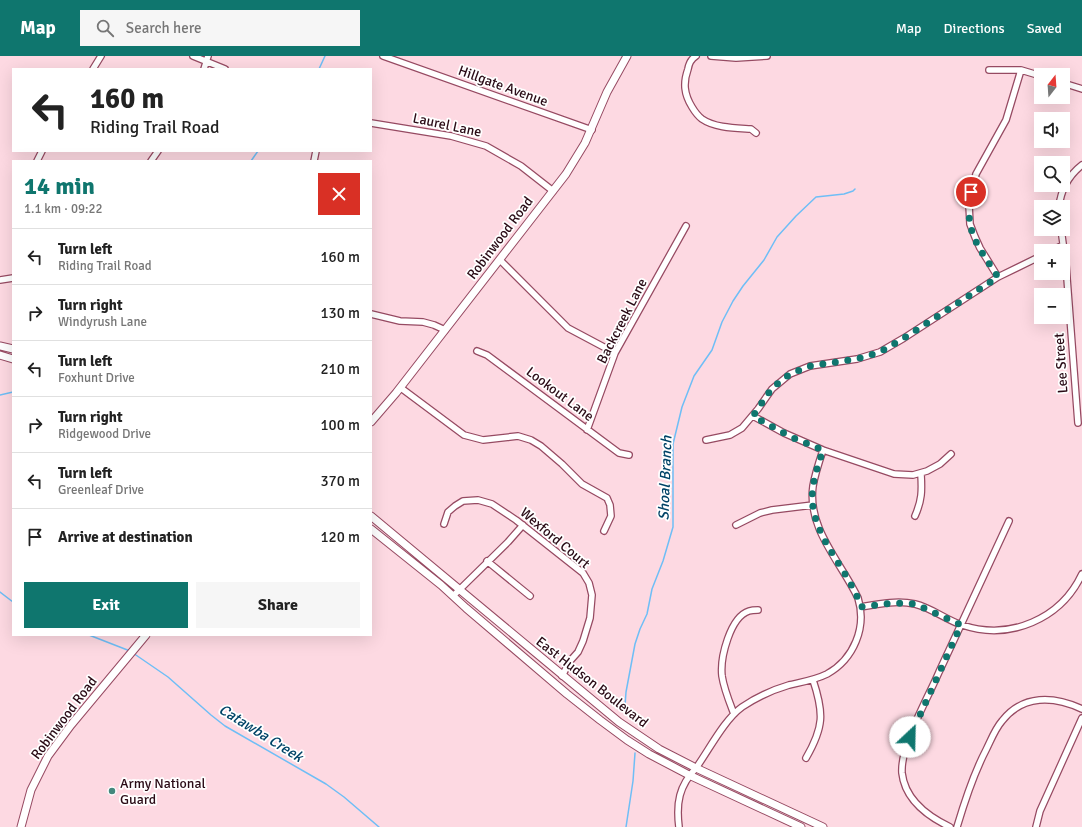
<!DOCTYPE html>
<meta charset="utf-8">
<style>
body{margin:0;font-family:Signika,sans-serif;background:#f6f6f6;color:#222;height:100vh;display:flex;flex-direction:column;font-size:15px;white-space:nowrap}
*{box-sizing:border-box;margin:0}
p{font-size:13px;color:#767676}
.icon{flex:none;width:22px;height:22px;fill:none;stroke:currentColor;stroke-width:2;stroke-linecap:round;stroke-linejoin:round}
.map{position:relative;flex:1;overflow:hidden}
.side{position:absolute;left:12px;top:104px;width:360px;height:476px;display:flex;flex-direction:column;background:#fff;border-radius:0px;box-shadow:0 4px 16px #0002}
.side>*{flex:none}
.banner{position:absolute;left:12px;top:12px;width:360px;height:84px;border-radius:0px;box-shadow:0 4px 16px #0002;background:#fff;color:#222;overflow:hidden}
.needle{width:26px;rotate:17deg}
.tools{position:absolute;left:1034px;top:12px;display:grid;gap:8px}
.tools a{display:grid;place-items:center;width:36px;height:36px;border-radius:0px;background:#fff;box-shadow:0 4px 16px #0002;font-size:20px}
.pin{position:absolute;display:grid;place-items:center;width:34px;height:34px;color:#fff;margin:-17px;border:2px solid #fff;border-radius:50%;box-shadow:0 1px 4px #0007}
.me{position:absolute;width:44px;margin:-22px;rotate:24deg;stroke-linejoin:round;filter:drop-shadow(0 0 3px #0008)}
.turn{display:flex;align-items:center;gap:14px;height:84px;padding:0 12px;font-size:18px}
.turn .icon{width:52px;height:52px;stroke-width:2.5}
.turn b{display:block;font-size:28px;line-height:34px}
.round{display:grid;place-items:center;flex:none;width:42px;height:42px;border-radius:0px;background:#f6f6f6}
.summary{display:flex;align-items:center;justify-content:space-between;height:68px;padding:0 12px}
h1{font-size:24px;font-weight:700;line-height:30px;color:#0f766e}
.action{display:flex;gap:8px;margin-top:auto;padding:8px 12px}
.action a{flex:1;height:46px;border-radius:0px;background:#0f766e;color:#fff;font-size:16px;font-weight:700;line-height:46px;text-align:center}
.action a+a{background:#f6f6f6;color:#222}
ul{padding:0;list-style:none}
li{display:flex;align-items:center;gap:12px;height:56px;padding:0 12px;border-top:1px solid #e0e0e0}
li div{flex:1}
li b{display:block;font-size:15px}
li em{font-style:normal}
header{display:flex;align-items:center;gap:24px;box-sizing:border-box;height:56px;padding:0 20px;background:#0f766e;color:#fff}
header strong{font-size:19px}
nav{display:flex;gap:22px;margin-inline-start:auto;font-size:14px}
.search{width:280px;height:36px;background:#f6f6f6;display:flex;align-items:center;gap:10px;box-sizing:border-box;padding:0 14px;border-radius:0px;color:#767676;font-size:15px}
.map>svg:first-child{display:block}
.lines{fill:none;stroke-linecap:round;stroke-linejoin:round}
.stream{stroke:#6ebef6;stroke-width:1.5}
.minor-casing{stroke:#964a62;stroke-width:8}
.major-casing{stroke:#964a62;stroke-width:9}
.minor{stroke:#fff;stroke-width:5.5}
.major{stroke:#fff;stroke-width:7}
.route{stroke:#0f766e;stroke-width:7;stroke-dasharray:0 12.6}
.poi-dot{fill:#44887d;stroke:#fff;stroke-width:1.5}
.labels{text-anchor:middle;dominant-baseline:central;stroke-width:3.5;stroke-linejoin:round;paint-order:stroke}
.street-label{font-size:14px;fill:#2a0b16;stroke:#fff}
.poi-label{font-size:14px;fill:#2a0b16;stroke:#fff;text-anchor:start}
.water-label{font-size:15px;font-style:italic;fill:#004367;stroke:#fff}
</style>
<header>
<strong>Map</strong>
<div class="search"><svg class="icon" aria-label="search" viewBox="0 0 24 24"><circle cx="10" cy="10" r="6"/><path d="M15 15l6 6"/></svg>Search here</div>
<nav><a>Map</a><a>Directions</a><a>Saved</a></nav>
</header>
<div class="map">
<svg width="1082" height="771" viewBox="0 0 1082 771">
<rect width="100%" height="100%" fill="#fdd9e2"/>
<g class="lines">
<path class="stream" d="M 319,13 L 325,0
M 251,105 L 258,95
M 0,339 L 13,336
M 0,536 L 13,546
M 89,579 L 130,595
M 133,597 L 168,621 L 211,659 L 225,670 L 326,728 L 344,741 L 379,771
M 626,659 L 625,650 L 626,636 L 635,588 L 640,573 L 647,558 L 652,533 L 663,505 L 673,471 L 673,388 L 682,351 L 694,320 L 712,294 L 722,266 L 733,245 L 743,230 L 764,204 L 777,181 L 796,160 L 816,141 L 844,138 L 853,135 L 855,133
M 626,771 L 633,725 L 635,697"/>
<g class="minor-casing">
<path id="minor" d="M 193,0 L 225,13
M 383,0 L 592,74
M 696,0 C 691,3 689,7 688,13 C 683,27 684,38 692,51 C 695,56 698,60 702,63 C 715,72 735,72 751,73 L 756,77
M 711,0 L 736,2 L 767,0
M 93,13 L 101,0
M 204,13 L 208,0
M 989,14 L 1021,14 L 1041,20
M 1063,27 L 1082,33
M 371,67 L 451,80 L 486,90 L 521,110 L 553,135
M 37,105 L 42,95
M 151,105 L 158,95
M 314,105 L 316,95
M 1059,151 C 1061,133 1068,120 1082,109
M 1061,173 L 1066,209 L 1078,367
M 1051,195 L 1063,189
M 500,204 L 568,272 L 615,297
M 998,221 L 980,192 L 975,181 L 970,168 L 969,149 L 976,118 L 1006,64 L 1021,14
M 0,224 L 13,222
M 371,258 L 400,265 L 423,266 L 434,269 L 445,274
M 477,295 L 487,299 L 619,397 L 629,399
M 401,332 L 464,379 L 483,384 L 518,380 L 531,384 L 541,390 L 562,408 L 582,428 L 607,442 L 610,449 L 611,460 L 604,475
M 753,360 L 784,377 L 823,394 L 894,418 L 913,419 L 927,415 L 940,408 L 951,398
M 587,374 L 615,297 L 686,170
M 706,384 L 730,379 L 742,372 L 758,353 L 772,333 L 790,318 L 810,310 L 857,303 L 880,296 L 904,282 L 998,221 L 1041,200
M 915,460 C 922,444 922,435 921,418
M 444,468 L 448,456 L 455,450 L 463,445 L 478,444 L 492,448 L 516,464 L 583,517 L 589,527 L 592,539 L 590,562 L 583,585 L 578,596 L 570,605 L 562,620
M 736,469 L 760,457 L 772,454 L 813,449
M 487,505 L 530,540
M 453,540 L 508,486 L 523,469
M 861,551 C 878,548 897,544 915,548 C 932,552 946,564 962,569 C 1010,585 1061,563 1082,518
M 734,658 C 729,645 724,633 722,620 C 720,602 730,561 749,555 C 752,554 755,554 758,554
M 806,702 C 824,671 824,657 813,624
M 679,771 C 676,747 679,730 696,712 C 709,694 724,664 742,651 C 757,641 772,634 789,629 C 802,626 815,624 827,618 C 854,603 867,571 858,542 C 841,506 807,473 813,430 C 815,418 819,406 823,394
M 950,771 C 927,760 905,744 902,717 C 900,690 928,642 939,616 C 963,565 986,515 1009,465
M 957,771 C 965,744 973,719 986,694 C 991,684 995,673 1002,665 C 1023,638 1054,640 1082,653
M 1036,771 L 1040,755 L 1082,662"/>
</g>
<g class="major-casing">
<path id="major" d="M 0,290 L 13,293
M 0,299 L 13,303
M 371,366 L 396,337 L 566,118 L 585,87 L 607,36 L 627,0
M 371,460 L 619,666 L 659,693 L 696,712 L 823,771
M 371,473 L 441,529 L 466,552 L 567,638 L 600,664 L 627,684 L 649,698 L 689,719 L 801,771
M 21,771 L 31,734 L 48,700 L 71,669 L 146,579"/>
</g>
<use href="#minor" class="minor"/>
<use href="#major" class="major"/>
</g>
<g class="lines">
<path class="route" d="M 910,681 L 961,569 L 915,548 L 894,547 L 861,551 C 848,510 806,477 813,430 C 815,418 819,406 823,394 L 791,381 L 753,360 L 772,332 L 790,318 L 810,310 L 857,303 L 880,296 L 904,282 L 998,221 C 988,205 973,187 970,167 C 968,157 970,146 971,136"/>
</g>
<circle class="poi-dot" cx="112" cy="735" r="4"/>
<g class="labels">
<g class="street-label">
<text transform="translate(503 30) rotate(20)">Hillgate Avenue</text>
<text transform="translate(447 69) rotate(12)">Laurel Lane</text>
<text transform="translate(500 182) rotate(-53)">Robinwood Road</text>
<text transform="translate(622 265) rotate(-63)">Backcreek Lane</text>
<text transform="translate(1061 307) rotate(-94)">Lee Street</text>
<text transform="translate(560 338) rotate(37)">Lookout Lane</text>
<text transform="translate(555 482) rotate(40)">Wexford Court</text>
<text transform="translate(592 626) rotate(38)">East Hudson Boulevard</text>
<text transform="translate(64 662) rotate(-53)">Robinwood Road</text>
</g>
<g class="poi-label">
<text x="120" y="727">Army National<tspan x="120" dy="16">Guard</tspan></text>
</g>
<g class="water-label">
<text transform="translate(665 422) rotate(-88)">Shoal Branch</text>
<text transform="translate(261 677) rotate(32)">Catawba Creek</text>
</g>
</g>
</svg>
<div class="tools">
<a><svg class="needle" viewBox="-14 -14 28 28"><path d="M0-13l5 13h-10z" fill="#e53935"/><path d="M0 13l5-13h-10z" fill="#767676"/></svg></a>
<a><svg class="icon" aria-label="sound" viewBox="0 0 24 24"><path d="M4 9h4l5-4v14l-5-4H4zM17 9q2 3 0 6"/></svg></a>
<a><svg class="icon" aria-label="search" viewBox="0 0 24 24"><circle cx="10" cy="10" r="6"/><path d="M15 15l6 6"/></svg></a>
<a><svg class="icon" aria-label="layers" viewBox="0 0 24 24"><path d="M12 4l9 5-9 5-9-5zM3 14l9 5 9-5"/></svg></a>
<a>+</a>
<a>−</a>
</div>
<div class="pin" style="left:971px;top:136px;background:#d93025"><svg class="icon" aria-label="arrive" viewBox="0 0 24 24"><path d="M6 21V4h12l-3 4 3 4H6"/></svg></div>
<svg class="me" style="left:910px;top:681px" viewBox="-20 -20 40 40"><circle r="19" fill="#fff"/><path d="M0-13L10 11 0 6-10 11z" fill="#0f766e"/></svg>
<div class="banner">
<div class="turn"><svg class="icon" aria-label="left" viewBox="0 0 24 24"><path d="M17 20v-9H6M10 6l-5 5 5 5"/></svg><div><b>160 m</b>Riding Trail Road</div></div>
</div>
<section class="side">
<div class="summary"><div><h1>14 min</h1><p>1.1 km · 09:22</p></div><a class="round" style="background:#d93025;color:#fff"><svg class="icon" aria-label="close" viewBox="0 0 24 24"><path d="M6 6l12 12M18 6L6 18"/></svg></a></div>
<ul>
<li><svg class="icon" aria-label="left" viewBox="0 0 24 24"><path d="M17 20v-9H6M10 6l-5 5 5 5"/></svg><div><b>Turn left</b><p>Riding Trail Road</p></div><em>160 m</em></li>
<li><svg class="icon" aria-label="right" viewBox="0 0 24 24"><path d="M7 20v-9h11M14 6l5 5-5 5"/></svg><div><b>Turn right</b><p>Windyrush Lane</p></div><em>130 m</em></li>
<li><svg class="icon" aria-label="left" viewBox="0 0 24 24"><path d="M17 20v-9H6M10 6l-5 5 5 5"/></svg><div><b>Turn left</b><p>Foxhunt Drive</p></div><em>210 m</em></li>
<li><svg class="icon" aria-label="right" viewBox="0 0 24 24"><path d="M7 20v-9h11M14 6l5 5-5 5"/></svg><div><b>Turn right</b><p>Ridgewood Drive</p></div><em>100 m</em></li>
<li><svg class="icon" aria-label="left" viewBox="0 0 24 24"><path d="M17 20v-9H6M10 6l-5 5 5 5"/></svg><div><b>Turn left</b><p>Greenleaf Drive</p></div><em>370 m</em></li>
<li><svg class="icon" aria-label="arrive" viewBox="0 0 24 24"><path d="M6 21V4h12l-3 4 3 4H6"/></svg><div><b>Arrive at destination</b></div><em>120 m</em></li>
</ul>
<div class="action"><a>Exit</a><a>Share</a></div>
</section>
</div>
